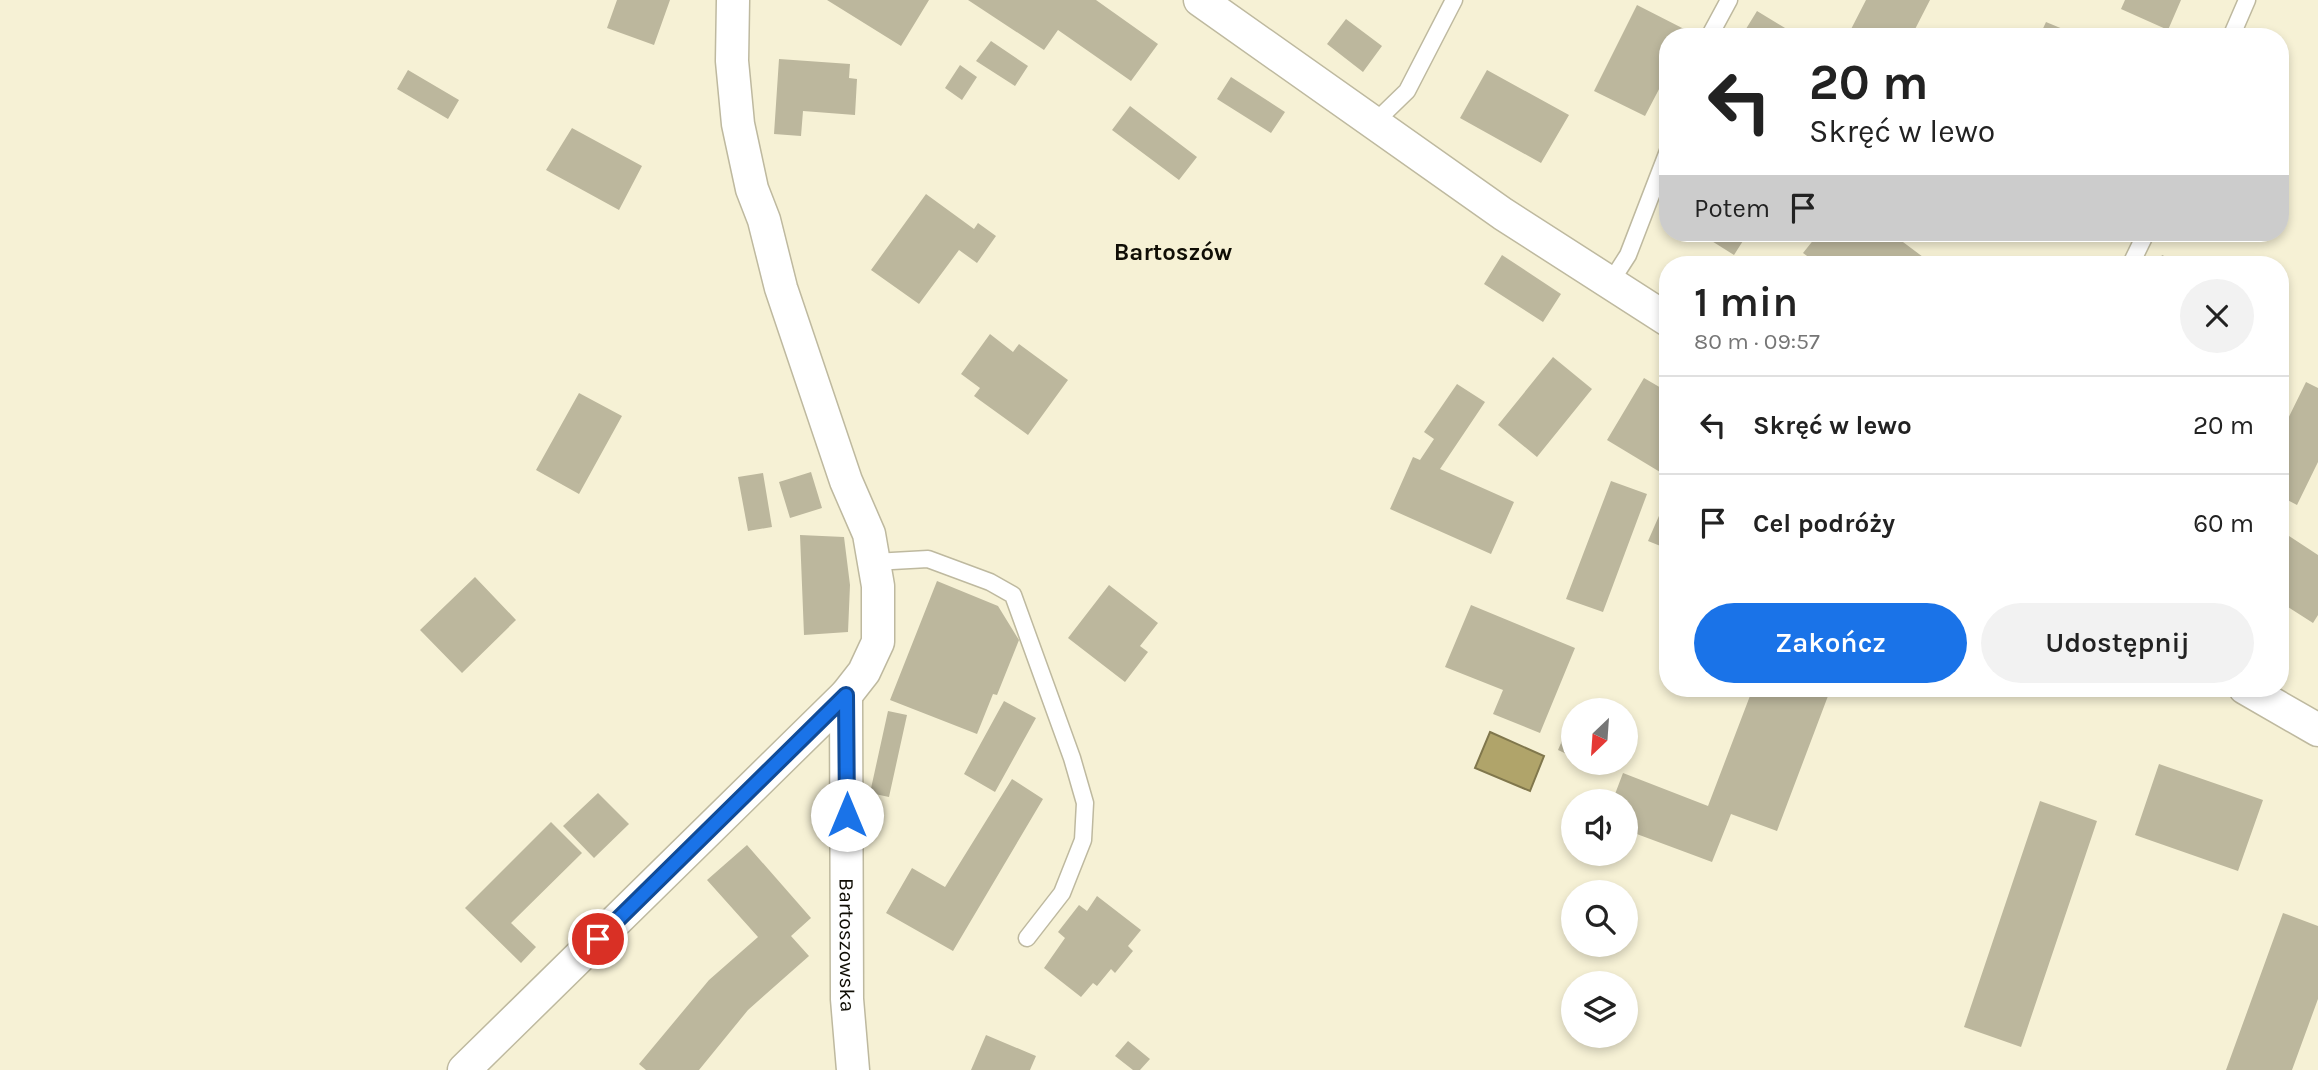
<!DOCTYPE html>
<html lang="pl">
<meta charset="utf-8">
<style>
body{margin:0;font-family:Karla,sans-serif;background:#f2f2f2;color:#222;height:100vh;display:flex;flex-direction:column;font-size:26px;white-space:nowrap}
*{box-sizing:border-box;margin:0}
p{font-size:23px;color:#767676}
.icon{flex:none;width:38px;height:38px;fill:none;stroke:currentColor;stroke-width:2;stroke-linecap:round;stroke-linejoin:round}
.map{position:relative;flex:1;overflow:hidden}
.details{position:absolute;left:1659px;top:256px;width:630px;height:441px;display:flex;flex-direction:column;background:#fff;border-radius:28px;box-shadow:0 4px 10px #0003}
.details>*{flex:none}
.hud{position:absolute;left:1659px;top:28px;width:630px;height:214px;border-radius:28px;box-shadow:0 4px 10px #0003;background:#fff;color:#222;overflow:hidden}
.needle{width:46px;rotate:205deg}
.fabs{position:absolute;left:1561px;top:698px;display:grid;gap:14px}
.fabs a{display:grid;place-items:center;width:77px;height:77px;border-radius:50%;background:#fff;box-shadow:0 4px 10px #0003;font-size:35px}
.pin{position:absolute;display:grid;place-items:center;width:60px;height:60px;color:#fff;margin:-30px;border:4px solid #fff;border-radius:50%;box-shadow:0 2px 7px #0007}
.me{position:absolute;width:77px;margin:-38px;rotate:0deg;stroke-linejoin:round;filter:drop-shadow(0 0 5px #0008)}
.turn{display:flex;align-items:center;gap:24px;height:147px;padding:0 35px;font-size:32px}
.turn .icon{width:91px;height:91px;stroke-width:2.5}
.turn b{display:block;font-size:49px;line-height:60px}
.then{display:flex;align-items:center;height:66px;padding:0 35px;background:#0003;gap:14px;font-size:26px}
.round{display:grid;place-items:center;flex:none;width:74px;height:74px;border-radius:37px;background:#f2f2f2}
.head{display:flex;align-items:center;justify-content:space-between;height:119px;padding:0 35px}
h1{font-size:42px;font-weight:600;line-height:52px}
.cta{display:flex;gap:14px;margin-top:auto;padding:14px 35px}
.cta a{flex:1;height:80px;border-radius:42px;background:#1a73e8;color:#fff;font-size:28px;font-weight:600;line-height:80px;text-align:center}
.cta a+a{background:#f2f2f2;color:#222}
ul{padding:0;list-style:none}
li{display:flex;align-items:center;gap:21px;height:98px;padding:0 35px;border-top:2px solid #e0e0e0}
li div{flex:1}
li b{display:block;font-size:26px}
li em{font-style:normal}
.map>svg:first-child{display:block}
.water{fill:#b0a46a;stroke:#80774c;stroke-width:2}
.building{fill:#bcb79d}
.lines{fill:none;stroke-linecap:round;stroke-linejoin:round}
.service-casing{stroke:#beb99f;stroke-width:19}
.minor-casing{stroke:#beb99f;stroke-width:35}
.service{stroke:#fff;stroke-width:16}
.minor{stroke:#fff;stroke-width:32}
.route-casing{stroke:#114b97;stroke-width:18}
.route{stroke:#1a73e8;stroke-width:12}
.labels{text-anchor:middle;dominant-baseline:central;stroke-width:6;stroke-linejoin:round;paint-order:stroke}
.street-label{font-size:21px;fill:#100e05;stroke:#f6f1d5}
.quarter-label{font-size:24px;font-weight:bold;fill:#100e05;stroke:#f6f1d5}
</style>
<div class="map">
<svg width="2318" height="1070" viewBox="0 0 2318 1070">
<rect width="100%" height="100%" fill="#f6f1d5"/>
<path class="water" d="M 1490,732 L 1544,756 L 1530,791 L 1475,768 Z"/>
<path class="building" d="M 617,0 L 670,0 L 654,45 L 607,28 Z
M 827,0 L 929,0 L 901,46 Z
M 968,0 L 1096,0 L 1158,44 L 1131,81 L 1058,30 L 1044,50 Z
M 1866,0 L 1930,0 L 1911,37 L 1847,37 Z
M 2125,0 L 2181,0 L 2168,30 L 2121,9 Z
M 1637,5 L 1688,31 L 1685,37 L 1668,37 L 1668,72 L 1645,116 L 1594,91 Z
M 1757,11 L 1800,37 L 1741,37 Z
M 1346,19 L 1382,46 L 1363,72 L 1327,44 Z
M 2046,22 L 2082,37 L 2039,37 Z
M 991,41 L 1028,66 L 1015,86 L 976,61 Z
M 779,59 L 850,64 L 849,78 L 857,79 L 855,115 L 803,111 L 801,136 L 774,134 Z
M 960,65 L 977,77 L 962,100 L 945,88 Z
M 408,70 L 459,100 L 448,119 L 397,89 Z
M 1487,70 L 1569,115 L 1541,163 L 1460,118 Z
M 1231,77 L 1285,112 L 1271,133 L 1217,99 Z
M 1130,106 L 1197,157 L 1179,180 L 1112,130 Z
M 572,128 L 642,166 L 619,210 L 546,170 Z
M 926,194 L 974,229 L 978,223 L 996,236 L 977,263 L 959,250 L 919,304 L 871,270 Z
M 1699,233 L 1748,233 L 1734,255 Z
M 1819,233 L 1891,233 L 1931,263 L 1818,264 L 1803,253 Z
M 1997,233 L 2019,233 L 2016,241 Z
M 1502,255 L 1561,294 L 1543,322 L 1484,284 Z
M 2162,255 L 2182,264 L 2158,264 Z
M 990,334 L 1013,352 L 1019,344 L 1068,380 L 1028,435 L 974,396 L 980,388 L 961,374 Z
M 1553,357 L 1592,389 L 1537,457 L 1498,425 Z
M 1644,378 L 1668,392 L 1668,459 L 1660,472 L 1607,440 Z
M 2306,382 L 2318,388 L 2318,462 L 2297,505 L 2280,496 L 2280,435 Z
M 1457,384 L 1485,402 L 1440,469 L 1514,502 L 1491,554 L 1390,509 L 1413,457 L 1420,460 L 1434,439 L 1424,432 Z
M 579,393 L 622,416 L 579,494 L 536,470 Z
M 811,472 L 822,508 L 790,518 L 779,482 Z
M 763,473 L 772,527 L 748,531 L 738,477 Z
M 1611,481 L 1647,494 L 1603,612 L 1566,599 Z
M 1662,509 L 1668,511 L 1668,549 L 1648,541 Z
M 2280,530 L 2318,555 L 2318,615 L 2313,623 L 2280,602 Z
M 800,535 L 844,537 L 850,585 L 848,632 L 804,635 Z
M 475,577 L 516,620 L 462,673 L 420,630 Z
M 937,581 L 998,606 L 1019,640 L 997,695 L 993,694 L 977,734 L 890,700 Z
M 1109,585 L 1158,623 L 1140,646 L 1148,652 L 1125,682 L 1068,638 Z
M 1471,605 L 1575,648 L 1540,733 L 1493,714 L 1503,690 L 1445,667 Z
M 1753,688 L 1831,688 L 1777,831 L 1731,814 L 1712,862 L 1626,830 L 1626,802 L 1612,802 L 1623,773 L 1708,806 Z
M 1004,701 L 1036,718 L 995,792 L 964,774 Z
M 888,711 L 907,715 L 889,797 L 870,793 Z
M 1573,715 L 1573,757 L 1558,750 Z
M 2159,764 L 2263,800 L 2238,871 L 2135,835 Z
M 1012,779 L 1043,799 L 953,951 L 886,913 L 912,868 L 945,887 Z
M 598,793 L 629,824 L 594,858 L 563,826 Z
M 2040,801 L 2097,821 L 2021,1047 L 1964,1027 Z
M 551,822 L 582,853 L 511,923 L 536,947 L 521,963 L 465,908 Z
M 747,845 L 811,918 L 791,936 L 809,956 L 748,1010 L 699,1070 L 646,1070 L 639,1064 L 709,980 L 758,937 L 707,880 Z
M 1097,896 L 1141,930 L 1128,946 L 1133,951 L 1115,973 L 1111,969 L 1097,986 L 1093,983 L 1081,997 L 1044,968 L 1065,938 L 1058,932 L 1079,905 L 1087,911 Z
M 2283,913 L 2318,926 L 2318,999 L 2292,1070 L 2226,1070 Z
M 986,1035 L 1036,1056 L 1030,1070 L 971,1070 Z
M 1128,1041 L 1150,1059 L 1140,1070 L 1133,1070 L 1115,1056 Z"/>
<g class="lines">
<g class="service-casing">
<path id="service" d="M 1709,37 L 1729,0
M 2231,37 L 2247,0
M 1374,123 L 1407,91 L 1454,0
M 2131,264 L 2146,233
M 1610,283 L 1628,255 L 1668,151
M 874,562 L 928,559 L 990,582 L 1013,595 L 1072,758 L 1085,803 L 1083,840 L 1062,893 L 1027,938"/>
</g>
<g class="minor-casing">
<g id="minor">
<path d="M 1200,0 L 1503,214 L 1668,320"/>
<path d="M 2245,688 L 2318,730"/>
<path id="s1" d="M 846,695 L 847,999 L 853,1070"/>
<path d="M 464,1070 L 846,695 L 864,672 L 878,642 L 878,586 L 869,534 L 846,481 L 781,288 L 764,220 L 752,189 L 738,124 L 732,61 L 733,0"/>
</g>
</g>
<use href="#service" class="service"/>
<use href="#minor" class="minor"/>
</g>
<g class="lines">
<g class="route-casing">
<path id="route" d="M 598,939 L 846,695 L 847,815"/>
</g>
<use href="#route" class="route"/>
</g>
<g class="labels">
<g class="street-label">
<text stroke="none"><textPath href="#s1" startOffset="250">Bartoszowska</textPath></text>
</g>
<g class="quarter-label">
<text x="1173" y="252">Bartoszów</text>
</g>
</g>
</svg>
<div class="fabs">
<a><svg class="needle" viewBox="-14 -14 28 28"><path d="M0-13l5 13h-10z" fill="#e53935"/><path d="M0 13l5-13h-10z" fill="#767676"/></svg></a>
<a><svg class="icon" aria-label="sound" viewBox="0 0 24 24"><path d="M4 9h4l5-4v14l-5-4H4zM17 9q2 3 0 6"/></svg></a>
<a><svg class="icon" aria-label="search" viewBox="0 0 24 24"><circle cx="10" cy="10" r="6"/><path d="M15 15l6 6"/></svg></a>
<a><svg class="icon" aria-label="layers" viewBox="0 0 24 24"><path d="M12 4l9 5-9 5-9-5zM3 14l9 5 9-5"/></svg></a>
</div>
<div class="pin" style="left:598px;top:939px;background:#d93025"><svg class="icon" aria-label="arrive" viewBox="0 0 24 24"><path d="M6 21V4h12l-3 4 3 4H6"/></svg></div>
<svg class="me" style="left:847px;top:815px" viewBox="-20 -20 40 40"><circle r="19" fill="#fff"/><path d="M0-13L10 11 0 6-10 11z" fill="#1a73e8"/></svg>
<div class="hud">
<div class="turn"><svg class="icon" aria-label="left" viewBox="0 0 24 24"><path d="M17 20v-9H6M10 6l-5 5 5 5"/></svg><div><b>20 m</b>Skręć w lewo</div></div>
<div class="then">Potem<svg class="icon" aria-label="arrive" viewBox="0 0 24 24"><path d="M6 21V4h12l-3 4 3 4H6"/></svg></div>
</div>
<section class="details">
<div class="head"><div><h1>1 min</h1><p>80 m · 09:57</p></div><a class="round"><svg class="icon" aria-label="close" viewBox="0 0 24 24"><path d="M6 6l12 12M18 6L6 18"/></svg></a></div>
<ul>
<li><svg class="icon" aria-label="left" viewBox="0 0 24 24"><path d="M17 20v-9H6M10 6l-5 5 5 5"/></svg><div><b>Skręć w lewo</b></div><em>20 m</em></li>
<li><svg class="icon" aria-label="arrive" viewBox="0 0 24 24"><path d="M6 21V4h12l-3 4 3 4H6"/></svg><div><b>Cel podróży</b></div><em>60 m</em></li>
</ul>
<div class="cta"><a>Zakończ</a><a>Udostępnij</a></div>
</section>
</div>
